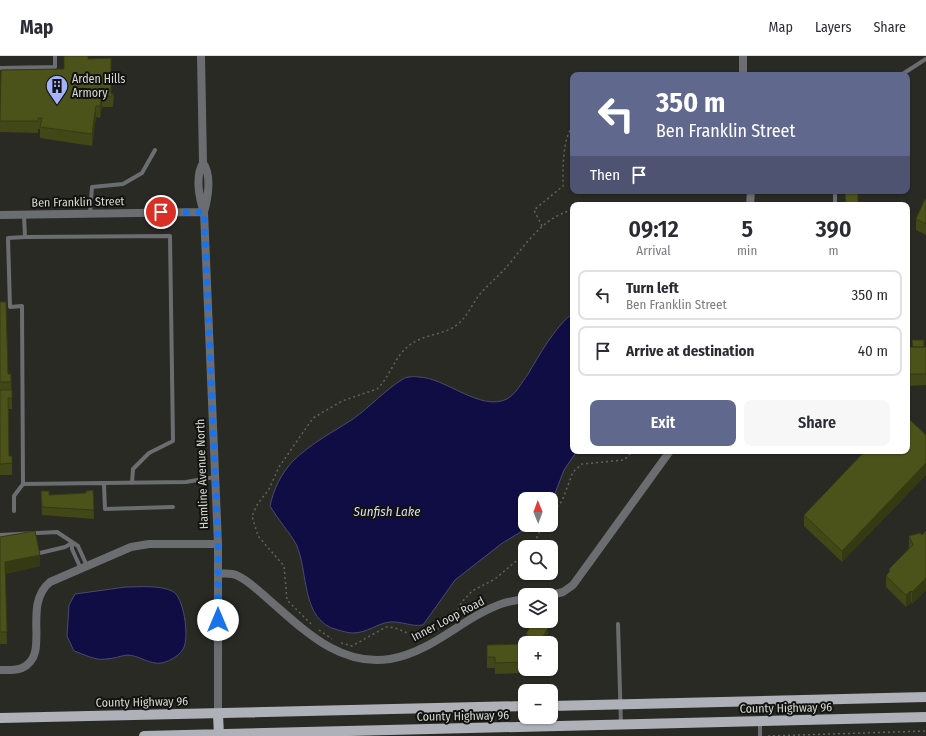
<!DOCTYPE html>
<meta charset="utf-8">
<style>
body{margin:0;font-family:"Fira Sans Condensed",sans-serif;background:#f7f7f7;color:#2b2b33;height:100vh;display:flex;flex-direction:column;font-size:15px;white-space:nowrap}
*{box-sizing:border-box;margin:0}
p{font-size:13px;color:#7c7c81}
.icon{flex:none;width:22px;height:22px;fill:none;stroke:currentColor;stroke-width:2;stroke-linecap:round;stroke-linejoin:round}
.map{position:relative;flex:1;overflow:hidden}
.details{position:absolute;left:570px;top:146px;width:340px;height:252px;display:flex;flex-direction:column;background:#fff;border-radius:8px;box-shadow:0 1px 3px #0004}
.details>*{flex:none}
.banner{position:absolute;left:570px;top:16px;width:340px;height:122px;border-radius:8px;box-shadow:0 1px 3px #0004;background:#61688d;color:#fff;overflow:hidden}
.needle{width:26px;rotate:359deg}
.tools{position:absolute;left:518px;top:436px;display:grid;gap:8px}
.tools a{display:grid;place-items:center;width:40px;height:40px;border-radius:8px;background:#fff;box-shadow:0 1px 3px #0004;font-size:20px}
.pin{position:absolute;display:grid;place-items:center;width:34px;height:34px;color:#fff;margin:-17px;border:2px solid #fff;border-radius:50%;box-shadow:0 1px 4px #0007}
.me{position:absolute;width:44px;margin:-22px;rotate:0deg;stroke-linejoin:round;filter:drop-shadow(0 0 3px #0008)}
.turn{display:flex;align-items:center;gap:14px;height:84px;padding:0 20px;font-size:18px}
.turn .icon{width:52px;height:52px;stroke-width:2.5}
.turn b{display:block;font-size:28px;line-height:34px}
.then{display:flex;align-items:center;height:38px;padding:0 20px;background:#0003;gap:8px;font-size:15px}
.eta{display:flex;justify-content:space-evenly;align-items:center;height:68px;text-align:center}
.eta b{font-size:24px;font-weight:600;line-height:28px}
.action{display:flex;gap:8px;margin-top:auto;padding:8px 20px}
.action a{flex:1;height:46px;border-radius:8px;background:#61688d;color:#fff;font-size:16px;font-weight:600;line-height:46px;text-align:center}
.action a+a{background:#f7f7f7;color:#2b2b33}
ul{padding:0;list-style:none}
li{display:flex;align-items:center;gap:12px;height:50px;margin:0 8px 6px;padding:0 12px;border:2px solid #e1e1e2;border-radius:8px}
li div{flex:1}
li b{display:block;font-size:15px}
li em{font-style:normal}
header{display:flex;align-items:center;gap:24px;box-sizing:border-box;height:56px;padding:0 20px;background:#fff;border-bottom:1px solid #e1e1e2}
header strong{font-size:19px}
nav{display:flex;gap:22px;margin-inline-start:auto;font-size:14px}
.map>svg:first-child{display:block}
.water{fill:#100d44;stroke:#4b4a6f}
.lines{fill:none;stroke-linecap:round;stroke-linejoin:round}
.path{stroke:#63645e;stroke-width:1.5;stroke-dasharray:2 3;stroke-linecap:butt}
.lane{stroke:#6c6d71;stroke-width:4}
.street{stroke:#6c6d71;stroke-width:8}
.primary{stroke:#afb1b8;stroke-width:10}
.wall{fill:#414716}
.shaded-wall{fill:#353a12}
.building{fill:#4c531a;stroke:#353a12}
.route{stroke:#1a73e8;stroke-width:7;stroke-dasharray:0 12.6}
.labels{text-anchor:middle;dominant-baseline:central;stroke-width:4;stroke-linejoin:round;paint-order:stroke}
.poi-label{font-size:12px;fill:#d6d7d3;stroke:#12120f;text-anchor:start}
.street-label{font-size:12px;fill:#d6d7d3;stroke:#12120f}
.water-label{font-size:13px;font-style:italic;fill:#d8dcee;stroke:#12120f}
</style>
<header>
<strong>Map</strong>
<nav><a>Map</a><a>Layers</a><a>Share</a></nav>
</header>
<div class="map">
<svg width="926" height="680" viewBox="0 0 926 680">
<rect width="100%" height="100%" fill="#292a24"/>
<path class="water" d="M 573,257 L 573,395 L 577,395 L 564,414 L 552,445 L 551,447 L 551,443 L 525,443 L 525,469 L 532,469 L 501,488 L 455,524 L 423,569 C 411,571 402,565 390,566 C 378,567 367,577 353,577 C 348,577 342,575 338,574 C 300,565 309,515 296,488 C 290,477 277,462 270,450 C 274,432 281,418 293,405 C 310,388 333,376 353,363 C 370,351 385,334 403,323 C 406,321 414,320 418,321 C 445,321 480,356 507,343 C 516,338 522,326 528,318 C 540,298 554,272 573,257 Z
M 126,531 C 140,531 159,529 172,535 C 184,540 189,580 184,591 C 181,599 170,605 162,607 C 149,609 139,599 127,599 C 120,600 113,603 106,603 C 95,605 84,598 74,595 L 67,580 L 69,549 L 75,538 Z"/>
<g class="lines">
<path class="path" d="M 542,170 L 534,154 L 563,130 C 563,112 562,85 573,69
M 551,459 L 562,445 L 573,416 L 582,408 L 624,404 L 633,395
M 532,491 L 543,469
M 455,563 L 461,547 L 472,535 L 495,523 L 515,506 L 525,502
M 311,568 L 287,544 L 284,510 L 258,480 L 252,460 L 257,449 L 269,433 L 279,411 L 313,362 L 342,345 L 377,333 C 391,320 394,300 411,288 C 425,278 445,279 458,268 C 468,260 472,248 480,238 C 487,230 495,223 503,215 C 523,193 541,161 573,154
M 319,574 L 332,583
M 341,587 L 352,590 L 386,571 C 399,570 410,582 422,579 C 428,578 434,574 440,572
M 768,680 L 926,675"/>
<path class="lane" d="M 0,12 L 55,11 L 55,0
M 901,19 L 926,3
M 835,135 L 835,149
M 90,158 L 92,131 L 123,128 L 142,117 L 155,94
M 24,159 L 25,181 L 8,182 L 10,251 L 22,250 L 23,428 L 186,426 L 215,421
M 25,181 L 170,180 L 173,385 L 149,397 L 133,413 L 132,427
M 104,428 L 105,453 L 173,451
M 14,455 L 14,440 L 23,428
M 0,479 L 57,476 L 78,490 L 87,510
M 72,487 L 72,493 L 81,513
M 40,497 L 65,491 L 72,487
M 618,568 L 621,669
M 760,666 L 760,680"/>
<path class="street" d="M 743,0 L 743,19
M 203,107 C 212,119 208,142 204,156 L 218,488 L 218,658
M 750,149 L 751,135
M 0,159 L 204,156 C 199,142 195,120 203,107 L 201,0
M 218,517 C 224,518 231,517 236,519 C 248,524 259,535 268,543 C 303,573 339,611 390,603 C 433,596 464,560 504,547 C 511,545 518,544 525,543
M 551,539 L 563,536 L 573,529 L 670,395
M 0,614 C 7,614 15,615 22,612 C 52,599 21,550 50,526 L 131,491 L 149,488 L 218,488"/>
<path class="primary" d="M 551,650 L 926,641
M 218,658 L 219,680
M 0,662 L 525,650
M 144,680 L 926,661"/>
</g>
<path class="wall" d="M 88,3 L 111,38 L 114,38 L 113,51 L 102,51 L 100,62 L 96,61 L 92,90 L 40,82 L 40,73 L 38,73 L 38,77 L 0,76 L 0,29 L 64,13 Z
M 926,143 L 926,179 L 916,174 L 916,163 Z
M 0,246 L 8,318 L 11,318 L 12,353 L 8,353 L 9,400 L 12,400 L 12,419 L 0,419 Z
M 907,291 L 926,291 L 926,329 L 907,330 Z
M 926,379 L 926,419 L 842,506 L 804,470 L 804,459 Z
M 93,434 L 94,463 L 42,459 L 41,435 L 49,439 L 86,437 Z
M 926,475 L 926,534 L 912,548 L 911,546 L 906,551 L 886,531 L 886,520 L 889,516 L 889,513 L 909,492 L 909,480 L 922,479 Z
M 0,481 L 40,510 L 5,518 L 7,588 L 0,588 Z
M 526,578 L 548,583 L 546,587 L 525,587 L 525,613 L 543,613 L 543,616 L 495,618 L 495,612 L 487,612 L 487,589 L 524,588 L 526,584 Z"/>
<path class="shaded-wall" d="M 102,40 L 102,51 L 100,62 L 100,50 Z
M 96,50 L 96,61 L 92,90 L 92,78 Z
M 926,407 L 926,419 L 842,506 L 842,495 Z
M 40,499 L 40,510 L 5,518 L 5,506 Z
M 926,522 L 926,534 L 912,548 L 912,536 Z
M 911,535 L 911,546 L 906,551 L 906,539 Z
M 548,572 L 548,583 L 546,587 L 539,587 Z"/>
<path class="building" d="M 64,0 L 88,0 L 88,3 L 111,2 L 111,38 L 114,38 L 113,40 L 102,40 L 100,50 L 96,50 L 92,78 L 40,71 L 42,62 L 38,62 L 38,65 L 0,65 L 1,14 L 64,13 Z
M 845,135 L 858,135 L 858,149 L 846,149 Z
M 925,143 L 926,143 L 926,168 L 916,163 Z
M 0,246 L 6,246 L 8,318 L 11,318 L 11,326 L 0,326 Z
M 912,284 L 924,284 L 924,291 L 913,291 Z
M 907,291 L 926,291 L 926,318 L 907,318 Z
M 0,334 L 12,334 L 12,342 L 8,342 L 9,400 L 12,400 L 12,407 L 0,408 Z
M 907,361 L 926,379 L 926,407 L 842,495 L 804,459 L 865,395 L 907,395 Z
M 93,434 L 94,454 L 42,451 L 41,435 L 49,435 L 49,439 L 86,437 L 86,435 Z
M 35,475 L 40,499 L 5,506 L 7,576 L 0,576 L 0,481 Z
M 926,475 L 926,522 L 912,536 L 911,535 L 906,539 L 886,520 L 890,515 L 889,513 L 913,489 L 909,480 L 920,477 L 922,479 Z
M 533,565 L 535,565 L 548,572 L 539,587 L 542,587 L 525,587 L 525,606 L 495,607 L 495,601 L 487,601 L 487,589 L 524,588 L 528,579 L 526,578 Z"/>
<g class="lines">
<path class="route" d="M 161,156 L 204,156 L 218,488 L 218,564"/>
</g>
<defs>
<g id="building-pin" transform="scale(1.15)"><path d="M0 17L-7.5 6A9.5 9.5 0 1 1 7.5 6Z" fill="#a4b2fc" stroke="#12120f"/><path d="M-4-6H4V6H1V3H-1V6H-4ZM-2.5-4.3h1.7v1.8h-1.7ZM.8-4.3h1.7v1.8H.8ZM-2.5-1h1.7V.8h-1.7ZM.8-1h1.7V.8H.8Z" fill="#111"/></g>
</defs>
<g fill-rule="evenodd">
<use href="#building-pin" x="57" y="30"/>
</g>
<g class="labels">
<g class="poi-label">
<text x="72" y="23">Arden Hills<tspan x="72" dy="14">Armory</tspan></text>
</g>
<g class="street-label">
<text transform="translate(78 146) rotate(-1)">Ben Franklin Street</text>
<text transform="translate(202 418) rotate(-92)">Hamline Avenue North</text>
<text transform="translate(448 563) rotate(-28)">Inner Loop Road</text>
<text transform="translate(142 646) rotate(-1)">County Highway 96</text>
<text transform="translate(786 652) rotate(-1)">County Highway 96</text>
<text transform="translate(463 660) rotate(-1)">County Highway 96</text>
</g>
<g class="water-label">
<text x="387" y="455">Sunfish Lake</text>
</g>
</g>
</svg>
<div class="tools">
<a><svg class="needle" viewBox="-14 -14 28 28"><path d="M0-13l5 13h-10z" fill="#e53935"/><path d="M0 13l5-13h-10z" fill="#7c7c81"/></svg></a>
<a><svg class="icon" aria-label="search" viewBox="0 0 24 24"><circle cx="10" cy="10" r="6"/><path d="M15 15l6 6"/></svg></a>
<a><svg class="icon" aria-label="layers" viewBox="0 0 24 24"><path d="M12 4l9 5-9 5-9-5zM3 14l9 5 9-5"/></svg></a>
<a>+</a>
<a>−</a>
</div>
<div class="pin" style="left:161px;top:156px;background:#d93025"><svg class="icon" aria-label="arrive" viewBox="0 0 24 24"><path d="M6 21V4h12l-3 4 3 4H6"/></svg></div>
<svg class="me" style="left:218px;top:564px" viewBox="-20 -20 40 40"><circle r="19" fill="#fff"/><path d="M0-13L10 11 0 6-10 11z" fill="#1a73e8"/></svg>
<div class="banner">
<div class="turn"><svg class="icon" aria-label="left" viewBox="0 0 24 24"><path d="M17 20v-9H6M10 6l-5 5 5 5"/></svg><div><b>350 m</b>Ben Franklin Street</div></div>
<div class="then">Then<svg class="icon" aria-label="arrive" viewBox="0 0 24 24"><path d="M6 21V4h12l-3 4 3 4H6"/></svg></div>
</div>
<section class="details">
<div class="eta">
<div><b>09:12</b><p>Arrival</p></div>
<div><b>5</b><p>min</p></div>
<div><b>390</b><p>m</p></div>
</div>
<ul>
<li><svg class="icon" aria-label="left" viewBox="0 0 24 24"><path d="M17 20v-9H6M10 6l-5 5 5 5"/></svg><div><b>Turn left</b><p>Ben Franklin Street</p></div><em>350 m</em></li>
<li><svg class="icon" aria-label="arrive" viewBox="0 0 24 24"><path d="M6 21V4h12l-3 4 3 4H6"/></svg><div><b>Arrive at destination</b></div><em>40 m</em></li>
</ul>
<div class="action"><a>Exit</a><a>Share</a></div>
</section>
</div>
